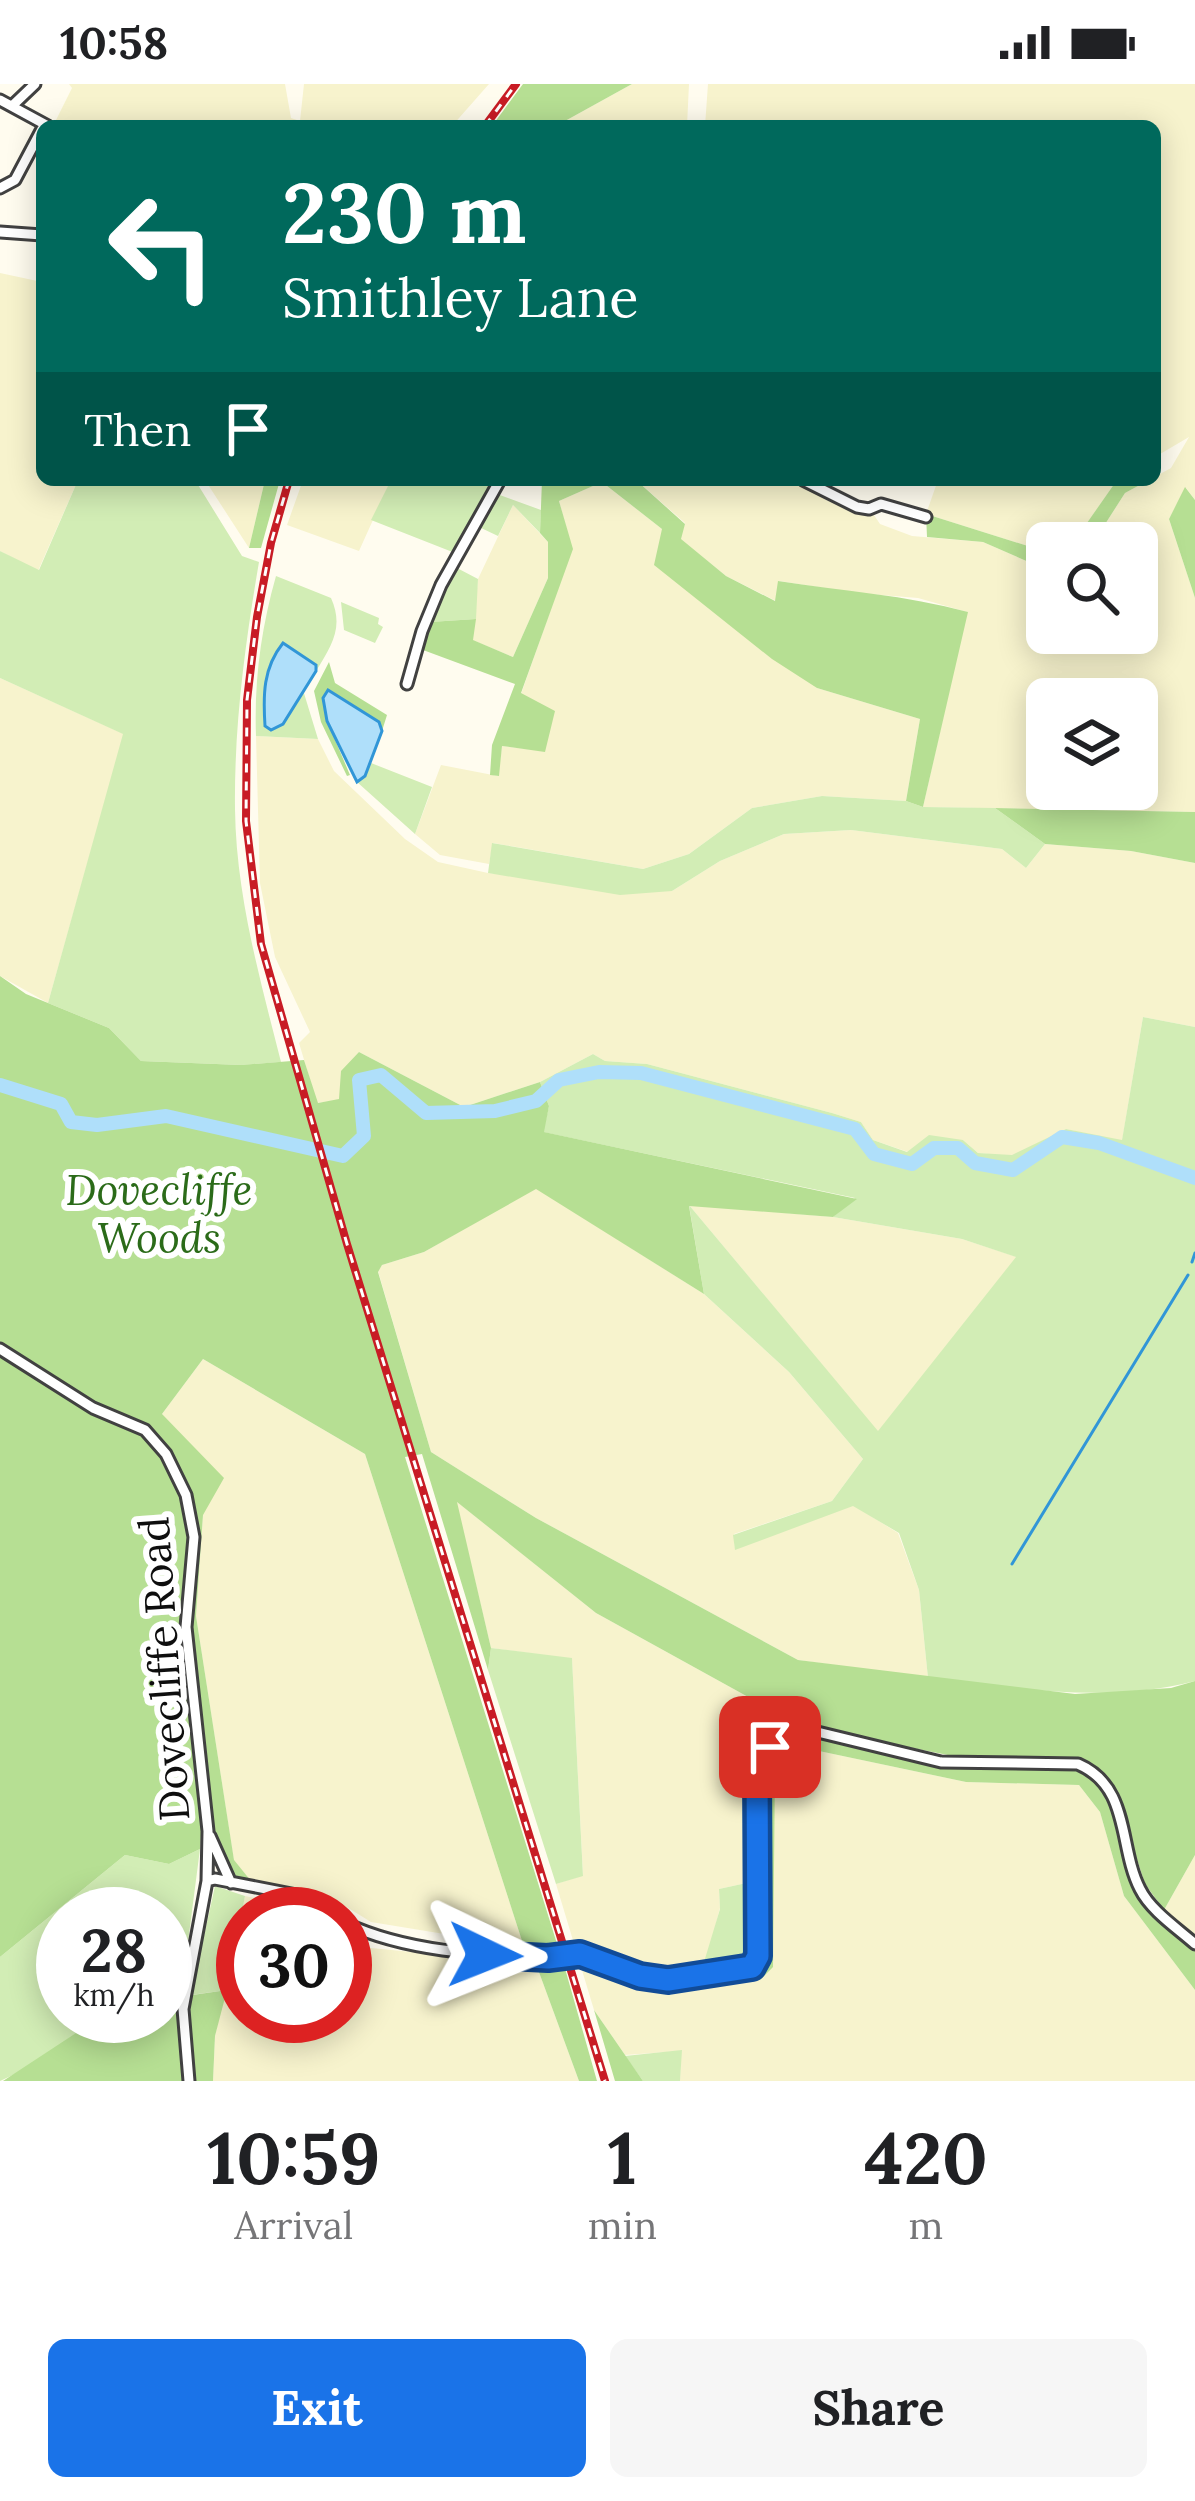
<!DOCTYPE html>
<style>
body{margin:0;font-family:Lora,serif;background:#f6f6f6;color:#202124;height:100vh;display:flex;flex-direction:column;font-size:45px;white-space:nowrap}
*{box-sizing:border-box;margin:0}
p{font-size:39px;color:#757577}
.icon{flex:none;width:66px;height:66px;fill:none;stroke:currentColor;stroke-width:2;stroke-linecap:round;stroke-linejoin:round}
.map{position:relative;height:1997px;overflow:hidden}
.details{display:flex;flex-direction:column;background:#fff;flex:1}
.details>*{flex:none}
.top-card{position:absolute;left:36px;top:36px;width:1125px;height:366px;border-radius:18px;box-shadow:0 6px 30px #0003;background:#00695c;color:#fff;overflow:hidden}
.buttons{position:absolute;left:1026px;top:438px;display:grid;gap:24px}
.buttons a{display:grid;place-items:center;width:132px;height:132px;border-radius:18px;background:#fff;box-shadow:0 6px 30px #0003;font-size:60px}
.speed{position:absolute;left:36px;top:1803px;display:flex;gap:24px;font-size:60px;font-weight:700;text-align:center}
.speed>*{display:grid;place-content:center;width:156px;height:156px;border-radius:50%;background:#fff;box-shadow:0 6px 30px #0003;line-height:1}
.speed small{font-size:30px;font-weight:400}
.speed .limit{border:18px solid #d22;background:#fff;color:#111}
.pin{position:absolute;display:grid;place-items:center;width:102px;height:102px;color:#fff;margin:-51px;border-radius:24px;box-shadow:0 6px 18px #0006}
.me{position:absolute;width:132px;margin:-66px;rotate:92deg;stroke-linejoin:round;filter:drop-shadow(0 0 9px #0008)}
.turn{display:flex;align-items:center;gap:42px;height:252px;padding:0 48px;font-size:54px}
.turn .icon{width:156px;height:156px;stroke-width:2.5}
.turn b{display:block;font-size:84px;line-height:102px}
.then{display:flex;align-items:center;height:114px;padding:0 48px;background:#0003;gap:24px;font-size:45px}
.eta{display:flex;justify-content:space-evenly;align-items:center;height:204px;text-align:center}
.eta b{font-size:72px;font-weight:700;line-height:84px}
.action{display:flex;gap:24px;margin-top:auto;padding:24px 48px}
.action a{flex:1;height:138px;border-radius:18px;background:#1a73e8;color:#fff;font-size:48px;font-weight:700;line-height:138px;text-align:center}
.action a+a{background:#f6f6f6;color:#202124}
.status{display:flex;justify-content:space-between;align-items:center;height:84px;padding:0 60px;background:#fff;direction:ltr}
.status svg{height:33px;fill:currentColor}
.map>svg:first-child{display:block}
.farmland{fill:#f7f3cd;fill-rule:evenodd}
.green{fill:#d2edb5}
.forest{fill:#b6df93}
.water{fill:#afdffa;stroke:#3196d7;stroke-width:3}
.lines{fill:none;stroke-linecap:round;stroke-linejoin:round}
.stream{stroke:#3196d7;stroke-width:3}
.river{stroke:#afdffa;stroke-width:14}
.minor-casing{stroke:#414141;stroke-width:15}
.minor{stroke:#fff;stroke-width:9}
.rail-casing{stroke:#c81c25;stroke-width:8}
.rail{stroke:#fff;stroke-width:3;stroke-dasharray:9;stroke-linecap:butt}
.minor-bridge-casing{stroke:#414141;stroke-width:15;stroke-linecap:butt}
.minor-bridge{stroke:#fff;stroke-width:9}
.route-casing{stroke:#114b97;stroke-width:30}
.route{stroke:#1a73e8;stroke-width:21}
.labels{text-anchor:middle;dominant-baseline:central;stroke-width:12;stroke-linejoin:round;paint-order:stroke}
.park-label{font-size:42px;font-style:italic;fill:#2b6b19;stroke:#fff}
.street-label{font-size:42px;fill:#0e0e0e;stroke:#fff}
</style>
<div class="status"><b>10:58</b><svg viewBox="0 0 49 12"><path d="M0 12V9h3v3zM5 12V6h3v6zM10 12V3h3v9zM15 12V0h3v12zM26 1h20v11H26zM47 4h2v5h-2z"/></svg></div>
<div class="map">
<svg width="1195" height="1997" viewBox="0 0 1195 1997">
<rect width="100%" height="100%" fill="#fffcef"/>
<path class="farmland" d="M 69,0 L 285,0 L 291,34 L 300,37 L 304,0 L 489,0 L 452,42 L 53,42 L 72,4 Z
M 632,0 L 689,0 L 687,42 L 556,42 Z
M 708,0 L 1195,0 L 1195,416 L 1186,404 L 1169,435 L 1195,514 L 1195,728 L 923,723 L 967,528 L 918,514 L 856,509 L 779,497 L 776,517 L 726,492 L 680,455 L 685,439 L 636,396 L 797,396 L 826,416 L 856,427 L 872,428 L 880,440 L 912,452 L 983,458 L 1047,486 L 1047,549 L 1137,549 L 1137,459 L 1093,459 L 1125,409 L 1171,384 L 1189,353 L 1155,373 L 1155,42 L 705,42 ZM 1047,615 L 1137,615 L 1137,705 L 1047,705 Z
M 0,189 L 42,198 L 42,396 L 78,396 L 38,487 L 0,467 Z
M 205,396 L 265,396 L 249,464 Z
M 303,396 L 391,396 L 359,467 L 287,441 Z
M 938,396 L 1117,396 L 1075,457 L 1047,459 L 1047,468 L 926,430 Z
M 602,398 L 662,445 L 817,604 L 920,635 L 906,717 L 822,712 L 752,724 L 689,770 L 643,785 L 493,759 L 489,780 L 440,771 L 415,750 L 441,681 L 498,692 L 502,662 L 545,667 L 521,610 L 572,465 L 559,417 Z
M 513,421 L 548,458 L 548,494 L 513,573 L 472,556 L 478,495 Z
M 0,594 L 124,650 L 48,919 L 0,892 Z
M 256,652 L 318,655 L 334,687 L 405,755 L 438,778 L 488,789 L 672,807 L 720,777 L 784,750 L 851,746 L 1002,765 L 1026,784 L 1045,760 L 1131,767 L 1195,779 L 1195,943 L 1143,933 L 1122,1057 L 1066,1045 L 1012,1072 L 978,1069 L 963,1056 L 908,1068 L 873,1056 L 861,1038 L 832,1029 L 647,980 L 605,977 L 593,970 L 540,998 L 464,1023 L 359,968 L 339,1016 L 317,1019 L 299,959 L 310,948 L 275,873 L 260,799 Z
M 536,1104 L 704,1210 L 789,1288 L 863,1375 L 832,1417 L 734,1450 L 735,1465 L 853,1421 L 898,1449 L 919,1506 L 928,1594 L 798,1576 L 536,1434 L 431,1368 L 378,1187 L 382,1181 L 424,1168 Z
M 689,1121 L 833,1133 L 962,1155 L 1017,1173 L 878,1348 Z
M 203,1275 L 365,1370 L 524,1863 L 371,1838 L 332,1814 L 251,1797 L 234,1777 L 196,1532 L 203,1431 L 162,1330 Z
M 456,1417 L 596,1529 L 750,1614 L 751,1798 L 719,1805 L 720,1824 L 707,1874 L 694,1902 L 760,1896 L 775,1683 L 785,1669 L 819,1667 L 966,1698 L 1079,1701 L 1100,1728 L 1124,1812 L 1195,1906 L 1195,1997 L 680,1997 L 681,1967 L 625,1971 L 594,1926 L 556,1800 L 583,1791 L 572,1575 L 491,1564 Z
M 1195,1771 L 1195,1854 L 1164,1826 Z
M 245,1812 L 306,1824 L 316,1830 L 243,1830 L 243,1932 L 345,1932 L 345,1848 L 371,1864 L 536,1880 L 579,1997 L 213,1997 L 215,1952 Z"/>
<path class="green" d="M 78,396 L 195,396 L 242,472 L 259,478 C 245,560 234,642 235,725 C 236,811 260,895 281,978 L 241,981 L 141,977 L 109,944 L 48,919 L 123,650 L 0,594 L 0,467 L 39,486 Z
M 391,396 L 492,396 L 455,469 L 371,436 Z
M 497,410 L 541,426 L 540,449 L 513,421 L 498,452 L 479,443 Z
M 457,484 L 478,495 L 476,535 L 430,538 Z
M 276,492 L 331,514 C 344,543 332,561 316,587 L 316,581 L 283,559 L 265,600 L 264,629 L 297,620 L 303,606 L 318,655 L 256,652 C 254,597 261,545 276,492 Z
M 341,518 L 379,534 L 378,540 L 383,543 L 375,559 L 344,546 Z
M 371,679 L 432,703 L 415,750 L 357,698 L 365,692 Z
M 822,712 L 906,717 L 923,723 L 995,724 L 1045,760 L 1026,784 L 1002,765 L 851,746 L 784,750 L 720,777 L 672,807 L 620,811 L 488,789 L 492,759 L 643,785 L 689,770 L 752,724 Z
M 1143,933 L 1195,943 L 1195,1597 C 1107,1620 1016,1604 928,1594 L 919,1506 L 899,1449 L 853,1422 L 735,1466 L 733,1451 L 832,1417 L 863,1375 L 789,1288 L 704,1210 L 689,1121 L 878,1347 L 1016,1173 L 962,1155 L 833,1133 L 855,1114 L 543,1048 L 549,1022 L 540,998 L 593,970 L 605,977 L 647,980 L 832,1029 L 861,1038 L 873,1056 L 907,1068 L 929,1051 L 963,1056 L 978,1069 L 1012,1071 L 1066,1045 L 1122,1056 Z
M 491,1564 L 572,1574 L 583,1792 L 556,1800 L 488,1586 Z
M 200,1765 L 181,1912 L 165,1915 L 165,1830 L 63,1830 L 63,1932 L 102,1932 L 28,1984 L 0,1997 L 0,1873 L 125,1771 L 169,1780 Z
M 751,1798 L 754,1871 L 749,1879 L 701,1888 L 720,1825 L 719,1805 Z
M 215,1802 L 245,1812 L 227,1906 L 191,1911 Z
M 682,1966 L 680,1997 L 643,1997 L 625,1972 Z"/>
<path class="forest" d="M 523,0 L 632,0 L 556,42 L 492,42 Z
M 265,396 L 280,396 L 261,464 L 249,464 Z
M 542,396 L 636,396 L 685,440 L 681,455 L 726,492 L 775,517 L 778,497 C 842,507 906,511 968,528 L 923,723 L 906,717 L 920,635 L 817,604 L 772,575 L 654,481 L 662,445 L 602,398 L 559,417 L 573,465 L 521,609 L 555,627 L 545,668 L 502,662 L 499,692 L 490,691 L 492,661 L 515,600 L 423,566 L 430,538 L 476,535 L 473,556 L 513,573 L 548,494 L 548,458 L 540,449 Z
M 1117,396 L 1149,396 L 1125,409 L 1093,459 L 1073,459 Z
M 1185,403 L 1195,416 L 1195,514 L 1169,435 Z
M 926,430 L 1047,468 L 1047,486 L 983,458 L 927,453 Z
M 329,578 L 335,599 L 387,631 L 382,647 L 379,638 L 328,606 L 323,614 L 327,637 L 350,691 L 347,692 L 321,638 L 314,607 Z
M 995,724 L 1195,728 L 1195,779 L 1131,767 L 1045,760 Z
M 0,892 L 26,910 L 109,944 L 141,977 L 241,981 L 304,976 L 318,1019 L 339,1015 L 341,987 L 359,968 L 464,1023 L 540,998 L 549,1022 L 544,1048 L 857,1115 L 833,1133 L 689,1122 L 704,1210 L 536,1105 L 424,1168 L 382,1181 L 378,1188 L 431,1368 L 536,1434 L 798,1576 L 1075,1610 L 1171,1604 L 1195,1597 L 1195,1771 L 1164,1826 L 1145,1800 L 1118,1717 L 1099,1686 L 1077,1678 L 963,1674 L 832,1648 L 799,1630 L 785,1649 L 749,1652 L 750,1614 L 596,1529 L 457,1418 L 491,1564 L 488,1586 L 422,1370 L 405,1373 L 558,1863 L 524,1863 L 365,1370 L 203,1275 L 162,1330 L 224,1394 L 203,1431 L 196,1532 L 234,1776 L 251,1797 L 234,1793 L 212,1744 L 202,1736 L 200,1765 L 169,1780 L 125,1771 L 0,1873 Z
M 801,1649 L 941,1682 L 1077,1685 C 1126,1705 1119,1773 1139,1816 C 1144,1828 1182,1854 1195,1865 L 1195,1906 L 1124,1812 L 1100,1728 L 1079,1701 L 966,1698 L 819,1667 L 785,1669 L 775,1683 L 773,1883 L 760,1896 L 693,1903 L 698,1893 L 755,1885 L 762,1872 L 763,1686 L 774,1665 Z
M 536,1880 L 564,1881 L 597,1997 L 579,1997 Z
M 227,1906 L 215,1952 L 213,1997 L 3,1997 L 102,1932 L 165,1932 L 165,1915 Z
M 594,1926 L 643,1997 L 615,1997 Z"/>
<path class="water" d="M 283,559 L 316,581 L 316,587 L 283,640 L 271,646 L 265,642 C 263,611 263,584 283,559 Z
M 328,606 L 379,638 L 382,647 L 365,692 L 357,698 L 327,637 L 323,614 Z"/>
<g class="lines">
<path class="stream" d="M 1192,1178 L 1195,1169
M 1012,1480 L 1188,1191"/>
<path class="river" d="M 0,1001 L 61,1020 L 71,1038 L 97,1041 L 166,1032 L 343,1072 L 364,1052 L 359,996 L 381,991 L 426,1029 L 495,1027 L 536,1017 L 559,996 L 599,988 L 641,989 L 855,1045 L 874,1070 L 912,1080 L 934,1064 L 958,1064 L 975,1079 L 1013,1086 L 1062,1053 L 1099,1059 L 1195,1094"/>
<g class="minor-casing">
<path id="minor" d="M 0,16 L 48,42
M 12,22 L 35,0
M 0,104 L 15,96 L 42,45
M 0,148 L 42,151
M 803,396 L 857,423 L 869,425 L 881,420 L 926,433
M 407,600 L 422,547 L 441,501 L 500,396
M 0,1265 L 93,1324 L 145,1346 L 166,1370 L 186,1411 L 194,1453 L 186,1543 L 208,1747 L 207,1797 L 183,1925 L 189,1997
M 210,1752 L 231,1799
M 207,1797 L 215,1795 L 302,1812 L 330,1830
M 345,1839 C 406,1868 481,1871 548,1874
M 580,1870 L 640,1892 L 668,1896 L 752,1883 L 758,1872 L 757,1684 L 770,1663 L 801,1644 L 941,1678 L 1078,1680 C 1131,1703 1118,1762 1140,1805 C 1151,1827 1177,1844 1195,1860"/>
</g>
<use href="#minor" class="minor"/>
<g class="rail-casing">
<path id="rail" d="M 485,42 L 516,0
M 289,396 L 271,459 L 257,533 L 247,616 L 246,737 L 261,860 L 347,1160 L 605,1997"/>
</g>
<use href="#rail" class="rail"/>
<g class="minor-bridge-casing">
<path id="minor-bridge" d="M 548,1874 L 580,1870"/>
</g>
<use href="#minor-bridge" class="minor-bridge"/>
</g>
<g class="lines">
<g class="route-casing">
<path id="route" d="M 485,1871 L 548,1874 L 580,1870 L 640,1892 L 668,1896 L 752,1883 L 758,1872 L 757,1684 L 770,1663"/>
</g>
<use href="#route" class="route"/>
</g>
<g class="labels">
<g class="park-label">
<text x="159" y="1106">Dovecliffe<tspan x="159" dy="48">Woods</tspan></text>
</g>
<g class="street-label">
<text transform="translate(164 1585) rotate(-94)">Dovecliffe Road</text>
</g>
</g>
</svg>
<div class="buttons">
<a><svg class="icon" aria-label="search" viewBox="0 0 24 24"><circle cx="10" cy="10" r="6"/><path d="M15 15l6 6"/></svg></a>
<a><svg class="icon" aria-label="layers" viewBox="0 0 24 24"><path d="M12 4l9 5-9 5-9-5zM3 14l9 5 9-5"/></svg></a>
</div>
<div class="speed"><div>28<small>km/h</small></div><div class="limit">30</div></div>
<div class="pin" style="left:770px;top:1663px;background:#d93025"><svg class="icon" aria-label="arrive" viewBox="0 0 24 24"><path d="M6 21V4h12l-3 4 3 4H6"/></svg></div>
<svg class="me" style="left:485px;top:1871px" viewBox="-20 -20 40 40"><path d="M0-17L14 15 0 8-14 15z" fill="#1a73e8" stroke="#fff" stroke-width="4"/></svg>
<div class="top-card">
<div class="turn"><svg class="icon" aria-label="left" viewBox="0 0 24 24"><path d="M17 20v-9H6M10 6l-5 5 5 5"/></svg><div><b>230 m</b>Smithley Lane</div></div>
<div class="then">Then<svg class="icon" aria-label="arrive" viewBox="0 0 24 24"><path d="M6 21V4h12l-3 4 3 4H6"/></svg></div>
</div>
</div>
<section class="details">
<div class="eta">
<div><b>10:59</b><p>Arrival</p></div>
<div><b>1</b><p>min</p></div>
<div><b>420</b><p>m</p></div>
</div>
<div class="action"><a>Exit</a><a>Share</a></div>
</section>
